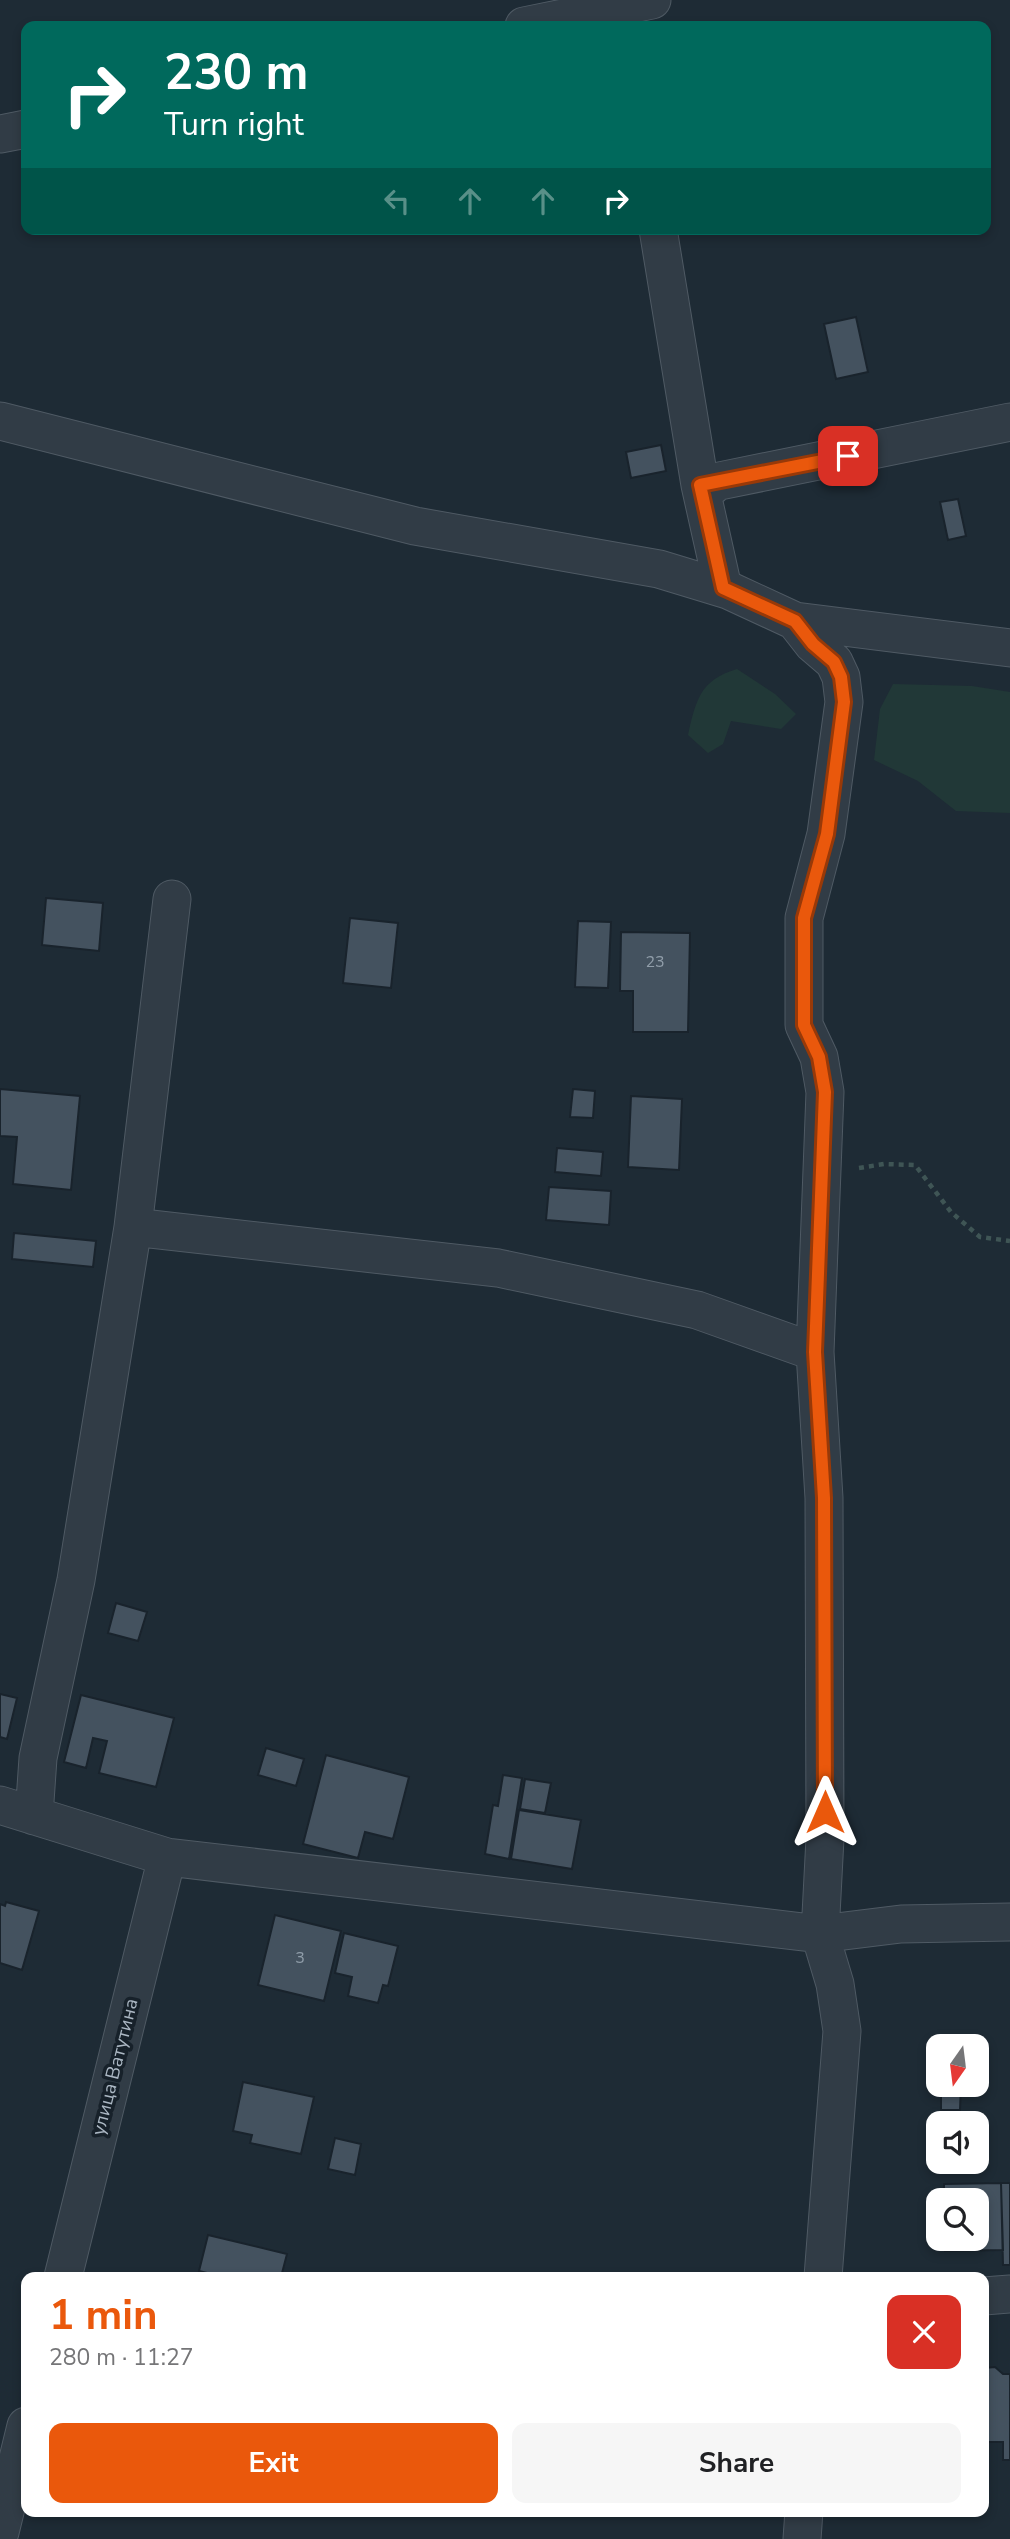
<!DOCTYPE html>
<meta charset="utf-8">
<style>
body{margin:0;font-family:"Nunito Sans",sans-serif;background:#f6f6f6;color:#202124;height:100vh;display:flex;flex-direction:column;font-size:26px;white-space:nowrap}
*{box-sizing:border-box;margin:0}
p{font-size:23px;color:#757577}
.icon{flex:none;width:38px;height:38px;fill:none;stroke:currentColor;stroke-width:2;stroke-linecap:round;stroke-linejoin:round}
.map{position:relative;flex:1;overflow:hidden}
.panel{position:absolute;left:21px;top:2272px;width:968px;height:245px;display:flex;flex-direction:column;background:#fff;border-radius:14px;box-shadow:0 4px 10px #0003}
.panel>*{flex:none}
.hud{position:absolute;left:21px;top:21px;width:970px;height:214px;border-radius:14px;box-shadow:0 4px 10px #0003;background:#00695c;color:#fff;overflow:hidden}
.needle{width:46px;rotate:194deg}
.fabs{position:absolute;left:926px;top:2034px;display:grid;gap:14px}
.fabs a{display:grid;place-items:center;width:63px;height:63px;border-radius:14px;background:#fff;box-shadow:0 4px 10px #0003;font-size:35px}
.pin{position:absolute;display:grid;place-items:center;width:60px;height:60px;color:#fff;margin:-30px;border-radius:14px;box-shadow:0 4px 10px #0006}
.me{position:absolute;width:77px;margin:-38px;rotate:0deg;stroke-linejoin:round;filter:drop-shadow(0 0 5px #0008)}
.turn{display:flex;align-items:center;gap:24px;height:147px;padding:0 28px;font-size:32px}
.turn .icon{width:91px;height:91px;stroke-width:2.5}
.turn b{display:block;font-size:49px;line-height:60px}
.lanes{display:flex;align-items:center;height:66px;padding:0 28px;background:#0003;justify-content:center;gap:35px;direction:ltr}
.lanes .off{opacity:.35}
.round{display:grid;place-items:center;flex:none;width:74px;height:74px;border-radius:14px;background:#f6f6f6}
.headline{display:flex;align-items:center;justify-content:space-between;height:119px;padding:0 28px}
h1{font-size:42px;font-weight:700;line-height:52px;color:#ea580c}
.cta{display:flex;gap:14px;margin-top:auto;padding:14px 28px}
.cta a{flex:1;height:80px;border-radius:14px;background:#ea580c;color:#fff;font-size:28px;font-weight:700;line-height:80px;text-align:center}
.cta a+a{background:#f6f6f6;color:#202124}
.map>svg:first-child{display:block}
.green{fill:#213837}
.building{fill:#44525f;stroke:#19232c;stroke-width:2}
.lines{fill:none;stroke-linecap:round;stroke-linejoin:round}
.minor-casing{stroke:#4f5a64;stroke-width:39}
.path{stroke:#3f5555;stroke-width:4.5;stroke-dasharray:5 5;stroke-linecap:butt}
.minor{stroke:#313c46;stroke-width:37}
.route-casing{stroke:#983908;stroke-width:18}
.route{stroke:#ea580c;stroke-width:12}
.labels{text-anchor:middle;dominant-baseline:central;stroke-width:7;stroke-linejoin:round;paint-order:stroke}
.number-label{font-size:16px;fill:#919eaa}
.street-label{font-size:19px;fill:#abb7c3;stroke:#17212a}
</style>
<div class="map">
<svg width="1010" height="2539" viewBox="0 0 1010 2539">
<rect width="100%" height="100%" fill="#1e2b35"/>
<path class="green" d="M 737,669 L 775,694 L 796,714 L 781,729 L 731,721 L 723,744 L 708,753 L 688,735 C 696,700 700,680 737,669 Z
M 893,684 L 972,686 L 1010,692 L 1010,813 L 956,811 L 918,781 L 874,760 L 880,709 Z"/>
<path class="building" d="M 856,317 L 868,372 L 836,379 L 824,324 Z
M 661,445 L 666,471 L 631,478 L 626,452 Z
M 958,499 L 966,536 L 948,540 L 940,502 Z
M 46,898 L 103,903 L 99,951 L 42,945 Z
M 350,918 L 398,923 L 391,988 L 343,983 Z
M 578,921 L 611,922 L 608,988 L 575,987 Z
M 621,932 L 690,933 L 688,1032 L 633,1032 L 633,991 L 620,991 Z
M 0,1089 L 80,1096 L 71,1190 L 13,1184 L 17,1137 L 0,1136 Z
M 573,1089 L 595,1091 L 593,1118 L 570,1117 Z
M 631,1096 L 682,1099 L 679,1170 L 628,1167 Z
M 557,1148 L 603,1152 L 601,1176 L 555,1172 Z
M 549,1187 L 611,1191 L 609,1225 L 546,1220 Z
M 14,1233 L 96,1241 L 93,1267 L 12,1259 Z
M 116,1603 L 147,1612 L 138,1641 L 108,1633 Z
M 0,1694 L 17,1698 L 7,1739 L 0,1737 Z
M 81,1695 L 174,1718 L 156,1787 L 99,1773 L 107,1741 L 93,1738 L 86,1768 L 64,1762 Z
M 266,1748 L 304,1759 L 296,1786 L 258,1775 Z
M 326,1755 L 409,1777 L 393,1839 L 365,1832 L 358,1858 L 303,1844 Z
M 503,1775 L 522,1778 L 509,1859 L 485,1854 L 493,1805 L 498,1806 Z
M 525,1779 L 551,1783 L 545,1813 L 520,1809 Z
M 519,1810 L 581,1820 L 572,1869 L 511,1859 Z
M 6,1902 L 39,1911 L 22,1970 L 0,1963 L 0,1904 L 5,1906 Z
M 275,1915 L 341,1931 L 324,2001 L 258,1985 Z
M 344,1933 L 398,1946 L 388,1986 L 383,1985 L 378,2003 L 348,1996 L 352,1977 L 335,1973 Z
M 243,2082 L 314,2097 L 301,2154 L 250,2143 L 252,2135 L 233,2131 Z
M 941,2084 L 961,2084 L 960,2110 L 941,2110 Z
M 335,2138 L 361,2144 L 355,2175 L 328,2169 Z
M 1001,2183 L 1003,2250 L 945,2251 L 945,2238 L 976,2238 L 976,2200 L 944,2200 L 944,2184 Z
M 1001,2183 L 1010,2183 L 1010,2265 L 1003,2265 Z
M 208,2235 L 287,2254 L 281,2277 L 223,2277 L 199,2271 Z
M 995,2367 L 1003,2374 L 1010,2374 L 1010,2460 L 1003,2460 L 1003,2442 L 984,2442 L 984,2368 Z"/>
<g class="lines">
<g class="minor-casing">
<path id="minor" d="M 524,26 L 652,0
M 0,134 L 26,129
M 658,229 L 700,485 L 723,588
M 0,421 L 415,526 L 659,569 L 728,590 L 795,621 L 1010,648
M 712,486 L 700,485 L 1010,422
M 795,621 L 813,644 L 834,662 L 841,677 L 844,702 L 826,834 L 804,918 L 804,1025 L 819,1057 L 825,1092 L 815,1352 L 824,1498 L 825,1838 L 820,1934 L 901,1924 L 1010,1922
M 172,899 L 133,1227 L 498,1268 L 697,1310 L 815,1352
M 0,1805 L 167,1857 L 820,1934 L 835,1984 L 842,2031 L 823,2277
M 34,1816 L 38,1758 L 76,1580 L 133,1227
M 63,2277 L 167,1857
M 984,2296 L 1010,2294
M 0,2532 L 26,2426
M 802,2539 L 804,2511"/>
</g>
<path class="path" d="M 859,1168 L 884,1164 L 915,1165 L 951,1212 L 980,1237 L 1010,1241"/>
<use href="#minor" class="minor"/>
</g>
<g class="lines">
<g class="route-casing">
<path id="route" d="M 825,1812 L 824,1498 L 815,1352 L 825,1092 L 819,1057 L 804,1025 L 804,918 L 827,834 L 844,702 L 841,677 L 834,662 L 813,644 L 795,621 L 723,588 L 700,485 L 848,456"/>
</g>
<use href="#route" class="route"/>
</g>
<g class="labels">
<g class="number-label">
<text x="655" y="962">23</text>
<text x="300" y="1958">3</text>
</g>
<g class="street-label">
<text transform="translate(115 2067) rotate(-76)">улица Ватутина</text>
</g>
</g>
</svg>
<div class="fabs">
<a><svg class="needle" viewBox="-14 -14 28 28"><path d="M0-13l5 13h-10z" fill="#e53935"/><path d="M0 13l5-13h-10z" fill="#757577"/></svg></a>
<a><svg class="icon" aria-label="sound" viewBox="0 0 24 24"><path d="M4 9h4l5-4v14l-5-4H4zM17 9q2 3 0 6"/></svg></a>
<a><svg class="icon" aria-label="search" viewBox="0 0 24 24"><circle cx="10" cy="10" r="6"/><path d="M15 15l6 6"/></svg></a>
</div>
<div class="pin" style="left:848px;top:456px;background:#d93025"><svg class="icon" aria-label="arrive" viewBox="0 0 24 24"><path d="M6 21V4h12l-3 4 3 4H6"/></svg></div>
<svg class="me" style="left:825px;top:1812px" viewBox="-20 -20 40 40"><path d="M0-17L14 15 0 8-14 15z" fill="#ea580c" stroke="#fff" stroke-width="4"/></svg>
<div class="hud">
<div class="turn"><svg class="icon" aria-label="right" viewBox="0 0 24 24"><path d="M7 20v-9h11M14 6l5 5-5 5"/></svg><div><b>230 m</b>Turn right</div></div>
<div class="lanes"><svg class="icon off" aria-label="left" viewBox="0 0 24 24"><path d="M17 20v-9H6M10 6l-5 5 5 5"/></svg><svg class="icon off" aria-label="ahead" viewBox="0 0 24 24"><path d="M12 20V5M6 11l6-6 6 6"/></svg><svg class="icon off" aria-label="ahead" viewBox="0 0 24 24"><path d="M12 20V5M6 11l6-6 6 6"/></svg><svg class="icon" aria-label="right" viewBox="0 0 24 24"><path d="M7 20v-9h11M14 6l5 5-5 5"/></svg></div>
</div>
<section class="panel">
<div class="headline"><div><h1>1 min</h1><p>280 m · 11:27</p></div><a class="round" style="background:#d93025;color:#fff"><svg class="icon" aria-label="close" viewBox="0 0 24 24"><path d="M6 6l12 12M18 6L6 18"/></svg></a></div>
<div class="cta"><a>Exit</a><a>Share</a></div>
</section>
</div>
